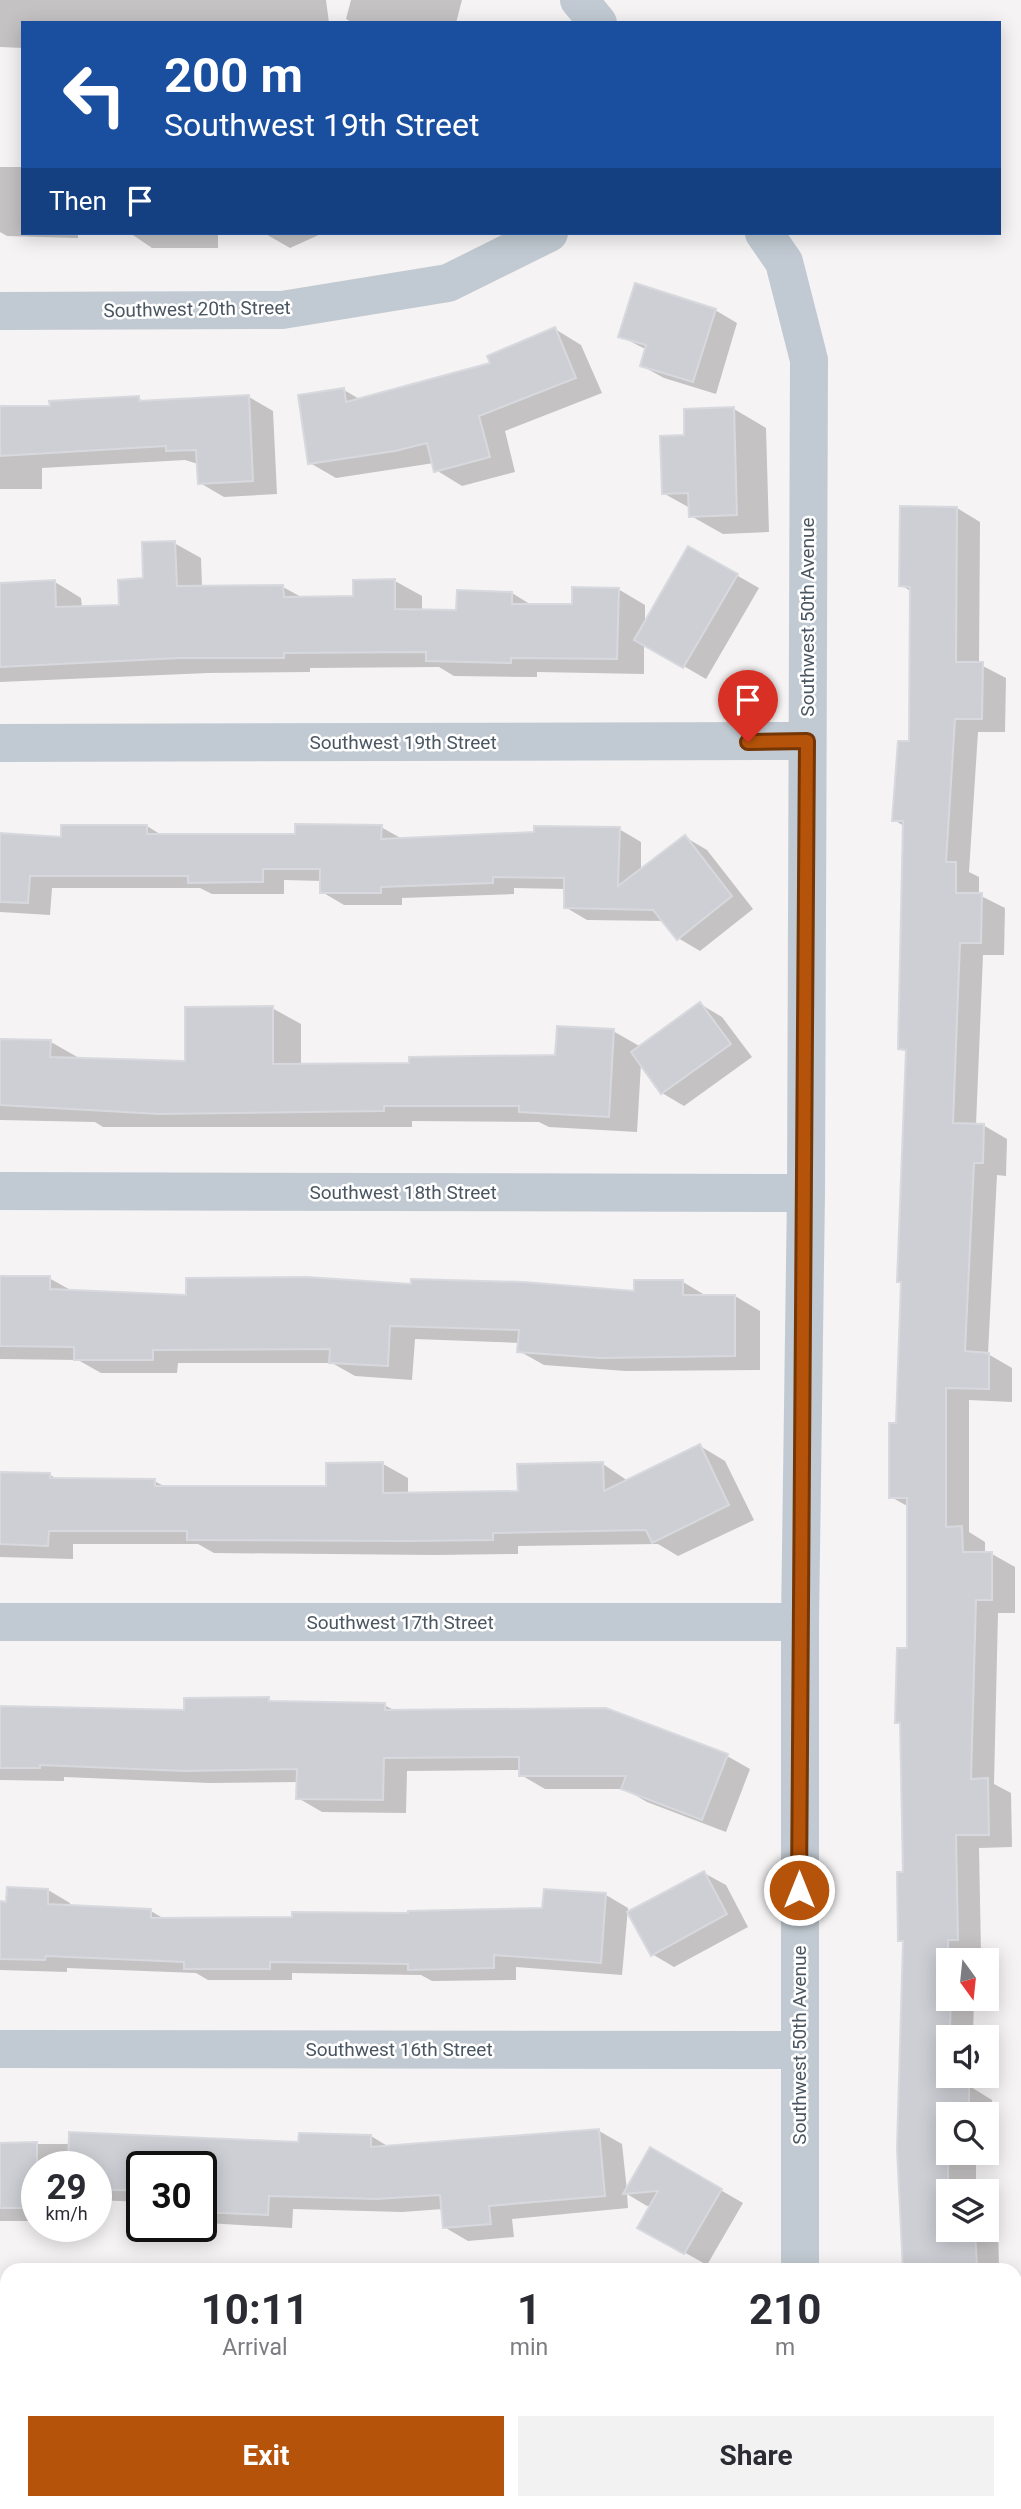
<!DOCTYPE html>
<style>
body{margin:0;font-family:Roboto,sans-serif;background:#f2f2f3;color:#2b2b33;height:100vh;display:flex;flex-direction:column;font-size:26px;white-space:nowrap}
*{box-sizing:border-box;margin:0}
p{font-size:23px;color:#7c7c81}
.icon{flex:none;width:38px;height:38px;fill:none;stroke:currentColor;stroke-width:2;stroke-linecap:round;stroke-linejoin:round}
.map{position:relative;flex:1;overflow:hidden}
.side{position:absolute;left:0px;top:2263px;width:1022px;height:247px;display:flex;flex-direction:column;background:#fff;border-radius:21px 21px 0 0;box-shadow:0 4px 18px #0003}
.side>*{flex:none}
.guide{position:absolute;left:21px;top:21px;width:980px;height:214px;border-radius:0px;box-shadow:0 4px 18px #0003;background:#1a4fa0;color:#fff;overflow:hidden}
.needle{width:46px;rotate:165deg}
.controls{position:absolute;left:936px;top:1948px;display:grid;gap:14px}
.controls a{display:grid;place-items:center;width:63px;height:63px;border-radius:0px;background:#fff;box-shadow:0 4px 18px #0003;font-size:35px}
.speed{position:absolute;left:21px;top:2151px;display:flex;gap:14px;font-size:35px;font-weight:700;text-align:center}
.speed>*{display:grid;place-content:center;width:91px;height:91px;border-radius:50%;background:#fff;box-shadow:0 4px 18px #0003;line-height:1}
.speed small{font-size:18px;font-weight:400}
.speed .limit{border:4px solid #111;border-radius:10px;background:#fff;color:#111}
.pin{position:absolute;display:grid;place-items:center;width:60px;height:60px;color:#fff;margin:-72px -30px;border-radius:50% 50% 50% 0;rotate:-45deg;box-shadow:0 0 7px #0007}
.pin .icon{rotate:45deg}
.me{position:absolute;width:77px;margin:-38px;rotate:0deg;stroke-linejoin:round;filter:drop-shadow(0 0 5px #0008)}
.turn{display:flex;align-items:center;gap:24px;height:147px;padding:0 28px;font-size:32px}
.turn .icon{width:91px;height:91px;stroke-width:2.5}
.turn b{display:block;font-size:49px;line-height:60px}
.then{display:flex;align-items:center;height:66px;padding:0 28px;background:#0003;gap:14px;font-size:26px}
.eta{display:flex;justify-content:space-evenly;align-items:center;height:119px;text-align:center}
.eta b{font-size:42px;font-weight:700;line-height:49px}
.primary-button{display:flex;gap:14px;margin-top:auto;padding:14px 28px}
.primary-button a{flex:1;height:80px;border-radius:0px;background:#b45309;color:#fff;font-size:28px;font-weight:700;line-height:80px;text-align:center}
.primary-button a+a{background:#f2f2f3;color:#2b2b33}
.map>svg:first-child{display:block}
.shadow{fill:#0003;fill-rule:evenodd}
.building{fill:#cdcfd5;stroke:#d7d9de;stroke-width:2}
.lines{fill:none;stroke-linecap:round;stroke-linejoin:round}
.street{stroke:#c1cad2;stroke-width:38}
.route-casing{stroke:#753606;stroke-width:18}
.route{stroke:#b45309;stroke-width:12}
.labels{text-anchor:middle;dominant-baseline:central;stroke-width:5;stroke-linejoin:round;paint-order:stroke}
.street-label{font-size:19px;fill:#4a5661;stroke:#fff}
</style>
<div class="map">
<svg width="1021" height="2509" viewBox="0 0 1021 2509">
<rect width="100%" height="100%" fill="#f5f3f3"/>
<path class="shadow" d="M 0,0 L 326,0 L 329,23 L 23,23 L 23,48 L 0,47 Z
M 351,0 L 462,0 L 456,23 L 353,23 L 346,19 Z
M 0,167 L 23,167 L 23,233 L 78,233 L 78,238 L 7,236 L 0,232 Z
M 130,233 L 218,233 L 218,248 L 152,248 Z
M 264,233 L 323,233 L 290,248 Z
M 715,310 L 737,323 L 716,394 L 664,378 L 642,366 L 647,350 L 620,336 Z
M 555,329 L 581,345 L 602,393 L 505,431 L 515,472 L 462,486 L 436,470 L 434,463 L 336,478 L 310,463 L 344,390 L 361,400 L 493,365 Z
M 249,397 L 273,411 L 277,494 L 224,497 L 200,483 L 198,464 L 185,460 L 42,468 L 42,489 L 0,489 L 0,408 L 52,408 L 138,398 L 147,403 Z
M 734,409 L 766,428 L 769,532 L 723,534 L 691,516 L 690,508 L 663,493 L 686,437 Z
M 957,508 L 980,522 L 979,664 L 1006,678 L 1005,732 L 978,732 L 969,872 L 979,877 L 979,895 L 1005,908 L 1004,955 L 983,955 L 976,1125 L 983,1125 L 1007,1139 L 1006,1176 L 997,1175 L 988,1354 L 1012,1368 L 1012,1402 L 969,1400 L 969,1532 L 985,1542 L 985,1554 L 992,1554 L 1015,1567 L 1015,1613 L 998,1613 L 994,1784 L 1011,1793 L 1012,1847 L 979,1848 L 981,1953 L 976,1953 L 976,1960 L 948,1960 L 948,1998 L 974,1998 L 973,2037 L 948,2037 L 948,2076 L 972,2076 L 971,2087 L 992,2100 L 992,2161 L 976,2161 L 976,2191 L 948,2191 L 948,2230 L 987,2230 L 987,2215 L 998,2221 L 999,2270 L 904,2270 L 904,1943 L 900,1940 L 904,1874 L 902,1725 L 897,1722 L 909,1650 L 909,1507 L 891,1497 L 898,1424 L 903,1283 L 898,1281 L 908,1053 L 900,1048 L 904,826 L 894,820 L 911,743 L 912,592 L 901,585 ZM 948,2114 L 987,2114 L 987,2152 L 948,2152 Z
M 174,543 L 201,558 L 202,587 L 283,587 L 303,598 L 355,598 L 395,581 L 422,596 L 422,611 L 458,612 L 512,593 L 533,606 L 574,606 L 618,589 L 645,605 L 645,625 L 689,548 L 759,588 L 706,679 L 644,643 L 644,674 L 537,672 L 537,677 L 454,676 L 439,667 L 310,668 L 310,672 L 208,673 L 0,682 L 0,585 L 55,582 L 81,598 L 82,607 L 120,606 Z
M 147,826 L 163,836 L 297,835 L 381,827 L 404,840 L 619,829 L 641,842 L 641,871 L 685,837 L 707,850 L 753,909 L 700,951 L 678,938 L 665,921 L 587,920 L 565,907 L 566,889 L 514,888 L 514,894 L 402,898 L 402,905 L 344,905 L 322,892 L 322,881 L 284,880 L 284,894 L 212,894 L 200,888 L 52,888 L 50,915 L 0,912 L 0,835 L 62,839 Z
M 700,1004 L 722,1017 L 752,1057 L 684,1106 L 662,1093 L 641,1064 L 637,1132 L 549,1127 L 539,1122 L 412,1121 L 412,1127 L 103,1127 L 95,1122 L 0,1120 L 0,1040 L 51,1042 L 79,1058 L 187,1063 L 272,1008 L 301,1024 L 301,1066 L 411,1065 L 557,1057 L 613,1031 L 641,1047 Z
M 49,1278 L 74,1292 L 188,1297 L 412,1286 L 636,1293 L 683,1282 L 708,1297 L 735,1296 L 760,1311 L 760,1370 L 626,1371 L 544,1365 L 519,1351 L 520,1343 L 415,1339 L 412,1380 L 355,1376 L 332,1363 L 178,1363 L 177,1373 L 101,1373 L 78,1360 L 0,1359 L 0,1279 Z
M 700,1446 L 725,1461 L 754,1520 L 678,1556 L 658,1544 L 518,1546 L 518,1554 L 434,1555 L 214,1553 L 198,1544 L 73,1544 L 73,1559 L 0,1557 L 0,1473 L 50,1475 L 59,1480 L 154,1481 L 166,1487 L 328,1488 L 383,1464 L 408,1478 L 408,1495 L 519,1493 L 603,1464 L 628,1481 Z
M 268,1699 L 277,1703 L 384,1705 L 396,1711 L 727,1756 L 750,1769 L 726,1832 L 647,1802 L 625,1789 L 545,1789 L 521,1775 L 521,1770 L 407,1771 L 406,1813 L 322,1812 L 298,1798 L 298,1782 L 210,1783 L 64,1777 L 64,1781 L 0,1780 L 0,1709 L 186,1712 Z
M 704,1873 L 726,1885 L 748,1927 L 674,1967 L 652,1954 Z
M 48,1890 L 70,1903 L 70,1907 L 151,1911 L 166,1920 L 544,1910 L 606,1895 L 628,1908 L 622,1975 L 516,1967 L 516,1980 L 432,1981 L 421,1975 L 292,1973 L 292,1980 L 208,1980 L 196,1973 L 67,1968 L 67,1972 L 0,1970 L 0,1903 Z
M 599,2131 L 622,2144 L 627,2191 L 651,2150 L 743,2203 L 707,2265 L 639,2227 L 652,2205 L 647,2206 L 627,2194 L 628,2208 L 512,2219 L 514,2237 L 468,2241 L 444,2227 L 443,2209 L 402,2212 L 293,2209 L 292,2228 L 207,2223 L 201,2220 L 201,2166 L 142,2166 L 142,2202 L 96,2200 L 96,2166 L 37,2166 L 37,2221 L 0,2221 L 0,2144 L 300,2144 L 371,2136 L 389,2147 Z
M 0,2339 L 7,2339 L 7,2401 L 0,2400 Z
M 902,2502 L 1001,2502 L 1001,2509 L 902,2509 Z"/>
<path class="building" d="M 635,283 L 716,309 L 693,382 L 640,366 L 646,345 L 618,337 Z
M 555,327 L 576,378 L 479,416 L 490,457 L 434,472 L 427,443 L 395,451 L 308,464 L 298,395 L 344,388 L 346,402 L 490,363 L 487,356 Z
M 249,395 L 253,481 L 198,484 L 196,450 L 166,451 L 166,446 L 0,456 L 0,406 L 50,406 L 49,401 L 139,396 L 139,401 Z
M 734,407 L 737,515 L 689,517 L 688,493 L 662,494 L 660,436 L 684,435 L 684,409 Z
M 900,506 L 957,507 L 956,662 L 983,662 L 982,719 L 955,719 L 946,862 L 956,862 L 956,893 L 982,893 L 981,943 L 960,943 L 953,1123 L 984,1124 L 983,1163 L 974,1163 L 965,1351 L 989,1353 L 989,1389 L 946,1388 L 946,1527 L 962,1526 L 963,1552 L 992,1552 L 992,1600 L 976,1600 L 971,1779 L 988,1778 L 989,1835 L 956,1835 L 958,1940 L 948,1940 L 948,1998 L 951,1998 L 948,2084 L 969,2084 L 969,2114 L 948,2114 L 948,2230 L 975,2230 L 977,2267 L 952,2270 L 903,2270 L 897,2149 L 903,1941 L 898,1941 L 897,1872 L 903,1872 L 900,1723 L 895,1723 L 897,1648 L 907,1648 L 907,1498 L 889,1498 L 889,1423 L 896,1423 L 901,1282 L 897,1282 L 906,1050 L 898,1049 L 903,821 L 892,821 L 898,741 L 909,741 L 910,587 L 899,586 Z
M 175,541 L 177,586 L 283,585 L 284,597 L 353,596 L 353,580 L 395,579 L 395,609 L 456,610 L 457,590 L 512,592 L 512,604 L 572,604 L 572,587 L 619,588 L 617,659 L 511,658 L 511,663 L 426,661 L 426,652 L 284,653 L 284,658 L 180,658 L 0,667 L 0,583 L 55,580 L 56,607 L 119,605 L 118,580 L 143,578 L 142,542 Z
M 688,546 L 738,574 L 683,668 L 634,640 Z
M 295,824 L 382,825 L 381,839 L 534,832 L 534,826 L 620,827 L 618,886 L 685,835 L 732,896 L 677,940 L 653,910 L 564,908 L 564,878 L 493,877 L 493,883 L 381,887 L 381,893 L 320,893 L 320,869 L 263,869 L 263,882 L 188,883 L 188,876 L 30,876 L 28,903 L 0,902 L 0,833 L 61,837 L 61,825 L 147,825 L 147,834 L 295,834 Z
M 700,1002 L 731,1044 L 661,1094 L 631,1052 Z
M 273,1006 L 273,1064 L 409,1063 L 409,1057 L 555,1055 L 557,1026 L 614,1029 L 609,1117 L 519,1112 L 519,1106 L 384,1106 L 384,1111 L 159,1114 L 0,1105 L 0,1039 L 51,1040 L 50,1057 L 185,1061 L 185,1007 Z
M 0,1276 L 50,1276 L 50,1289 L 186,1295 L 186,1278 L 306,1277 L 411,1284 L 411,1279 L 523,1282 L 634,1291 L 634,1280 L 683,1280 L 683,1295 L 735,1295 L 735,1356 L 600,1358 L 517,1352 L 519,1330 L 390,1326 L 388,1366 L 329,1363 L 330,1349 L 153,1350 L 153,1360 L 74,1360 L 74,1347 L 0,1346 Z
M 700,1444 L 729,1505 L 652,1543 L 646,1530 L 493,1533 L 493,1540 L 408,1541 L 187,1540 L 187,1531 L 49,1531 L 48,1546 L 0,1544 L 0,1472 L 50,1473 L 50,1478 L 155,1479 L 155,1486 L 326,1486 L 326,1463 L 383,1462 L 383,1493 L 518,1491 L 517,1464 L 603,1462 L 604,1491 Z
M 269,1697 L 269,1701 L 385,1703 L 385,1710 L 606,1708 L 728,1754 L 702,1820 L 621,1789 L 626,1776 L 519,1776 L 519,1757 L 384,1758 L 383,1800 L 296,1799 L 297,1769 L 185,1771 L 40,1765 L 40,1768 L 0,1768 L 0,1706 L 184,1710 L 184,1698 Z
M 704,1871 L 727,1914 L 651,1956 L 627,1912 Z
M 7,1887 L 48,1889 L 48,1904 L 151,1909 L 151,1918 L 292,1917 L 292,1912 L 408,1913 L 408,1911 L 542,1908 L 544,1889 L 606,1893 L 601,1963 L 494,1955 L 494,1968 L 408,1970 L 408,1964 L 270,1962 L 270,1969 L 184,1969 L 184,1962 L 46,1956 L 45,1960 L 0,1959 L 0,1901 L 6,1902 Z
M 599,2129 L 605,2196 L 489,2206 L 491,2224 L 443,2228 L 440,2195 L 377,2199 L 269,2196 L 268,2215 L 201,2212 L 201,2166 L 142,2166 L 142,2191 L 96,2189 L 96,2166 L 68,2166 L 69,2132 L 298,2142 L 299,2133 L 371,2135 L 371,2147 Z
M 37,2142 L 37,2208 L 0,2208 L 0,2143 Z
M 650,2147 L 722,2189 L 684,2254 L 637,2228 L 658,2191 L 623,2194 Z"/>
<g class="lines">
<path class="street" d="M 579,0 L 598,23
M 764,233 L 784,262 L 809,360 L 806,1193 L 800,1622 L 800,2270
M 0,311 L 282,310 L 448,283 L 549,233
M 0,743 L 807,741
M 0,1191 L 806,1193
M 0,1622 L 800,1622
M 0,2049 L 799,2050
M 0,2475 L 7,2475
M 371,2509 L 371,2502
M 802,2509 L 802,2502"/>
</g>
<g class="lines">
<g class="route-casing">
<path id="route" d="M 748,742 L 807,741 L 799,1890"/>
</g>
<use href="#route" class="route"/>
</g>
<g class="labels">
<g class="street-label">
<text transform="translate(197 309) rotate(-1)">Southwest 20th Street</text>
<text transform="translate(807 617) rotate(-90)">Southwest 50th Avenue</text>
<text x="403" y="742">Southwest 19th Street</text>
<text x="403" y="1192">Southwest 18th Street</text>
<text x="400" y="1622">Southwest 17th Street</text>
<text transform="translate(799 2045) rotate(-90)">Southwest 50th Avenue</text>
<text x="399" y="2049">Southwest 16th Street</text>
</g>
</g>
</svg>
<div class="controls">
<a><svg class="needle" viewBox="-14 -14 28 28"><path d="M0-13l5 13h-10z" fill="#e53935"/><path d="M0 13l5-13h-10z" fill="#7c7c81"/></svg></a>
<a><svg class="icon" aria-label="sound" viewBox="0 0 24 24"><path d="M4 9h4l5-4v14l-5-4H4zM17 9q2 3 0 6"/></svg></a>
<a><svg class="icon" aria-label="search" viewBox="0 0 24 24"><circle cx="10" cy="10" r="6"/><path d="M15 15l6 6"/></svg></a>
<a><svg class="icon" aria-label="layers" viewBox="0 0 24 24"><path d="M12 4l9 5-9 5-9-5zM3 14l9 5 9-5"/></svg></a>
</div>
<div class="speed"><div>29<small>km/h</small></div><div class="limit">30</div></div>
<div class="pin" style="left:748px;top:742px;background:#d93025"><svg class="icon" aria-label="arrive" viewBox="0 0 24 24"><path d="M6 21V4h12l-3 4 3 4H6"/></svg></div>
<svg class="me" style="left:799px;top:1890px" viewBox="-20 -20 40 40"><circle r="17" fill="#b45309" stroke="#fff" stroke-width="3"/><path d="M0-11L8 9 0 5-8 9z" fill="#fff"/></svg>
<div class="guide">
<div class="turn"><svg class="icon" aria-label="left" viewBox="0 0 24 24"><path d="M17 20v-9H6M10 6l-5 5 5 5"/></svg><div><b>200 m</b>Southwest 19th Street</div></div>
<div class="then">Then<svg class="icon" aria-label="arrive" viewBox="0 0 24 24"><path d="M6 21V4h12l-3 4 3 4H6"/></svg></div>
</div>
<section class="side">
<div class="eta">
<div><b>10:11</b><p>Arrival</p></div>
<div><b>1</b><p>min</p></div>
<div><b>210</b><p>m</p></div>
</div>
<div class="primary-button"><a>Exit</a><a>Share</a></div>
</section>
</div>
